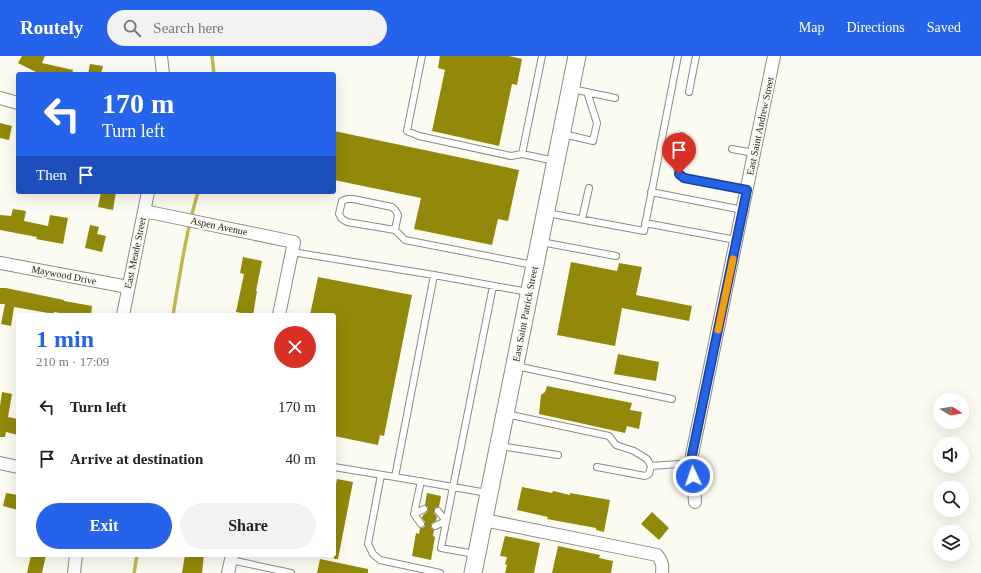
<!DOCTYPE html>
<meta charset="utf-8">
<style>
body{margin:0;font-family:Georgia,serif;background:#f2f2f2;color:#222;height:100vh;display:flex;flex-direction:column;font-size:15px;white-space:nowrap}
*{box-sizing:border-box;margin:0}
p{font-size:13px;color:#767676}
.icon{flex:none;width:22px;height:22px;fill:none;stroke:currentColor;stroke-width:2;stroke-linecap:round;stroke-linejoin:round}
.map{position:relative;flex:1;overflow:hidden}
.drawer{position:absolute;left:16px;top:257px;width:320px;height:244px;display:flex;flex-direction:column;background:#fff;border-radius:4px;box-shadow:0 4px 16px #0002}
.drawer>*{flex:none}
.hud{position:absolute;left:16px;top:16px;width:320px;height:122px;border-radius:4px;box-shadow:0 4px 16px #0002;background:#2563eb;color:#fff;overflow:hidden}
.needle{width:26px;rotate:101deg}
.controls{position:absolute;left:933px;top:337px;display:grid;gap:8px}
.controls a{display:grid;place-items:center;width:36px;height:36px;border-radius:50%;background:#fff;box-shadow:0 4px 16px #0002;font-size:20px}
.pin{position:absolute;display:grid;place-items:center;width:34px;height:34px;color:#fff;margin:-41px -17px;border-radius:50% 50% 50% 0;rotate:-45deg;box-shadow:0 0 4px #0007}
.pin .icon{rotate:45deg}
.me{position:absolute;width:44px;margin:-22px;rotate:357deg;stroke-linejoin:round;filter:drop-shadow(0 0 3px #0008)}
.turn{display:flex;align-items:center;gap:14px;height:84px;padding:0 20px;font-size:18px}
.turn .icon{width:52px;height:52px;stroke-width:2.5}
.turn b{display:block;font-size:28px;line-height:34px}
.then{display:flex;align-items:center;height:38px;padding:0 20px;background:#0003;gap:8px;font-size:15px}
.round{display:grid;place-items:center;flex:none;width:42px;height:42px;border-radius:21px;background:#f2f2f2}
.summary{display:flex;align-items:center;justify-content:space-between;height:68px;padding:0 20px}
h1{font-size:24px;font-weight:800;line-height:30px;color:#2563eb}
.primary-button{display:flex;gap:8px;margin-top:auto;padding:8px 20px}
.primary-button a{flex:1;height:46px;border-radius:24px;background:#2563eb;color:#fff;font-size:16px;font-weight:800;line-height:46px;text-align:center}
.primary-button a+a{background:#f2f2f2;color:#222}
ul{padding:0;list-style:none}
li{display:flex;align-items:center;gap:12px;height:52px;padding:0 20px}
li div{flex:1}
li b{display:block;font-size:15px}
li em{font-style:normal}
header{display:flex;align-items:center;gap:24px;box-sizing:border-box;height:56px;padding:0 20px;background:#2563eb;color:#fff}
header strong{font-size:19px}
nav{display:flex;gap:22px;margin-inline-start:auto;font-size:14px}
.search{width:280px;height:36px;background:#f2f2f2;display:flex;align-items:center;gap:10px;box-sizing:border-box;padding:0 14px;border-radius:22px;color:#767676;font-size:15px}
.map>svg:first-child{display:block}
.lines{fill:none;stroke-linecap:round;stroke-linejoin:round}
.stream{stroke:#c1b84e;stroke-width:3.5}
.building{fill:#928809}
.service-casing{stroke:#8b8b83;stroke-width:8}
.minor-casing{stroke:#8b8b83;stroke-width:14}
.secondary-casing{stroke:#8b8b83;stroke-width:19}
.service{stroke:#fff;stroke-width:6}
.minor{stroke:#fff;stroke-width:12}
.secondary{stroke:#fff;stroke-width:17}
.route-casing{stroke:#184099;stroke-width:10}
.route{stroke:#2563eb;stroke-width:7}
.slow{stroke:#f59e0b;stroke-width:7}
.labels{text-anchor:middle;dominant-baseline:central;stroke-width:4;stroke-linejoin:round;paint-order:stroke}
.street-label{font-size:10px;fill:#1e1e1b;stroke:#fcfbf2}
</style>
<header>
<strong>Routely</strong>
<div class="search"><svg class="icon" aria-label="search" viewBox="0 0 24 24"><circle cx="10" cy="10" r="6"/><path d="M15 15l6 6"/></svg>Search here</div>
<nav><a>Map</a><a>Directions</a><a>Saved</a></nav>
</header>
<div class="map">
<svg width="981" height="517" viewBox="0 0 981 517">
<rect width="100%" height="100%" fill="#fcfbf2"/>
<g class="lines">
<path class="stream" d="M 212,0 L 214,18
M 173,259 C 180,218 186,176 198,136
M 134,517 L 137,499"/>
</g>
<path class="building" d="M 22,0 L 45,0 L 42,7 L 73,14 L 72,18 L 40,18 L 18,7 Z
M 440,0 L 509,0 L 522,3 L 517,29 L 512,28 L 499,90 L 432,75 L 445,14 L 438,12 Z
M 90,8 L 103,10 L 101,18 L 88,18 Z
M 0,67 L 12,70 L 9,84 L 0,82 Z
M 334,75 L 519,114 L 508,165 L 498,163 L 492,189 L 414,173 L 421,142 L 334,124 Z
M 101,136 L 116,136 L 113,154 L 98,151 Z
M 13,153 L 26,155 L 24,165 L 48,170 L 50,159 L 68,162 L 63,188 L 36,183 L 37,181 L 0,174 L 0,159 L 11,160 Z
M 90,169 L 99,171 L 97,178 L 106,180 L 102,196 L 85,192 Z
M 243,201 L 262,205 L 256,235 L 257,235 L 253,259 L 236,256 L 244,218 L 240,217 Z
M 571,206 L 617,215 L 619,207 L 642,211 L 636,239 L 692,250 L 689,265 L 622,252 L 615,290 L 557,279 Z
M 318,221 L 412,239 L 384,380 L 380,379 L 378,389 L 334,380 L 334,259 L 310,259 Z
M 0,232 L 6,232 L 64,244 L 64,245 L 92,250 L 91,259 L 72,259 L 54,256 L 54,258 L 14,251 L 11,270 L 1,268 L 5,248 L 0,248 Z
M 618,298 L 659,306 L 656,325 L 614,318 Z
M 547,330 L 632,347 L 630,354 L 642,356 L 639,373 L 627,370 L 625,377 L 539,358 L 541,339 L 545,336 Z
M 2,336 L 12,338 L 8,361 L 18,363 L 18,379 L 6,376 L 5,381 L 0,381 L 0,350 Z
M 337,423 L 353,426 L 338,503 L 334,503 L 334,439 Z
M 522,431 L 552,437 L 553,435 L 570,439 L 570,437 L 610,444 L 604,476 L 596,474 L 596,472 L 547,463 L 548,461 L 517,454 Z
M 6,437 L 18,439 L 18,454 L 3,450 Z
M 427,437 L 441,440 L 439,451 L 436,451 L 434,454 L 434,457 L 437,461 L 436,465 L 432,467 L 431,469 L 431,472 L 434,474 L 433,480 L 435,481 L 431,504 L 412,500 L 416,477 L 419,478 L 420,472 L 423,472 L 425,470 L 425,466 L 422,462 L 423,459 L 426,457 L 428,454 L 428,451 L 425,449 Z
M 652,456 L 669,472 L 659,484 L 641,468 Z
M 505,480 L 540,487 L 534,517 L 505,517 L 507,509 L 505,508 L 507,501 L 500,500 Z
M 558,490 L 600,499 L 599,502 L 613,505 L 611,517 L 552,517 Z
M 31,499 L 46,499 L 42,517 L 27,517 Z
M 185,499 L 204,499 L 202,517 L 182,517 Z
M 320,503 L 368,513 L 368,517 L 317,517 Z"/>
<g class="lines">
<g class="service-casing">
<path id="service" d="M 422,0 L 407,75 L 419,80 L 511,100 L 522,98
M 542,0 L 522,98 L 555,105
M 572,33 L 615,42
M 689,36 L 696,0
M 563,78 L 593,85 L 597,67 L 587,36
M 682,80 L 677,111 L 679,118 L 684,122 L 747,134
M 732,93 L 754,97
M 651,136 L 743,154
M 547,157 L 644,175 L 678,0
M 582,163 L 589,132
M 645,167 L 736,184
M 395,174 L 347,166 L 342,163 L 339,158 L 342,145 L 347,143 L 353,143 L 392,151 L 396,155 L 398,159 L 395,174 L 405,184 L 533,209
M 541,186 L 616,200
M 292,196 L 434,219 L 528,236
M 434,219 L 395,421 L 453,431 L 493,230
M 516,310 L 672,343
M 506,358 L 609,380 L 616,389 L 634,395 L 647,403 L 651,410 L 693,407
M 500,390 L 558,399
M 334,411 L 395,421
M 597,411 L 645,420 L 649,418 L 651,410
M 381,419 L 368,488 L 373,498 L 380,504 L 440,517
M 421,425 L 414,458 L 421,468
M 414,458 L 424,453
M 435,470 L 446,465 L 438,455
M 475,498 L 441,492 L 453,431 L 487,437
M 231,504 L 291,517"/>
</g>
<g class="minor-casing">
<path id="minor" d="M 161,0 L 163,18
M 0,42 L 18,47
M 144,155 L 294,186 L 279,259
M 0,207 L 128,231
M 123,259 L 148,136
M 0,407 L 18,411
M 695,446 L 692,399 L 774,0
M 484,464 L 657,499 C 662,505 663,509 662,517
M 74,517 L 76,499
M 228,517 L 232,499"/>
</g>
<g class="secondary-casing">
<path id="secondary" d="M 473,517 L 577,0"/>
</g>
<use href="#service" class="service"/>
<use href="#minor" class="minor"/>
<use href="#secondary" class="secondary"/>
</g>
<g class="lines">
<g class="route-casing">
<path id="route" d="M 679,118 L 684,122 L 747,134 L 692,399 L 693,420"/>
</g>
<use href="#route" class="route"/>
<path class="slow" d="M 718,274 L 733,203"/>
</g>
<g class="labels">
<g class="street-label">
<text transform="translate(760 70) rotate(-78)">East Saint Andrew Street</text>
<text transform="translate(219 170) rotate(12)">Aspen Avenue</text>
<text transform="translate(135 197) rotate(-78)">East Meade Street</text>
<text transform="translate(64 219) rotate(11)">Maywood Drive</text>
<text transform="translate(525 258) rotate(-79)">East Saint Patrick Street</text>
</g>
</g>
</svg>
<div class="controls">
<a><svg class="needle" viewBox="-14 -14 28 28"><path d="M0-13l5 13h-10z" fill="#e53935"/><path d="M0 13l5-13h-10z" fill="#767676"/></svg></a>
<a><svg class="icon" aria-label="sound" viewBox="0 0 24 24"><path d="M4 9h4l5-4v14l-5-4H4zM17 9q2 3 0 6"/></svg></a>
<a><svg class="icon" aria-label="search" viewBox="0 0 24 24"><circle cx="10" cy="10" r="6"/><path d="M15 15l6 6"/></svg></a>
<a><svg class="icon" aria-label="layers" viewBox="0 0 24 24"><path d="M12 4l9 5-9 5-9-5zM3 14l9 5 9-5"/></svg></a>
</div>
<div class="pin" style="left:679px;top:118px;background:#d93025"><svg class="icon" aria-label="arrive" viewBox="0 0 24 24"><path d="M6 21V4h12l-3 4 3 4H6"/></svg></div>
<svg class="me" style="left:693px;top:420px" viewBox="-20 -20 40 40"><circle r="17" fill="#2563eb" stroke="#fff" stroke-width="3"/><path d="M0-11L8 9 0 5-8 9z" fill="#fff"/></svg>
<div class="hud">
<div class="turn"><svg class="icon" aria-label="left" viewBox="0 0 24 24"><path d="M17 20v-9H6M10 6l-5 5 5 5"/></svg><div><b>170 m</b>Turn left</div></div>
<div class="then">Then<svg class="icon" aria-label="arrive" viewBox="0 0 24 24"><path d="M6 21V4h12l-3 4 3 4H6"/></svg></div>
</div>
<section class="drawer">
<div class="summary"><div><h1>1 min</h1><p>210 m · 17:09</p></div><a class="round" style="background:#d93025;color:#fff"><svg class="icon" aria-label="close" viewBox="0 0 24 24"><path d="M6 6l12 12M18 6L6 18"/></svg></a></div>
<ul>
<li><svg class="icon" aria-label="left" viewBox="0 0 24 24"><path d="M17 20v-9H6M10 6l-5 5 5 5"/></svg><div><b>Turn left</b></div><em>170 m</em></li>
<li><svg class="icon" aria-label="arrive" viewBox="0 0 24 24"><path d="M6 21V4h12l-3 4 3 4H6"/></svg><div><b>Arrive at destination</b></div><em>40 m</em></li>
</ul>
<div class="primary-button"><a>Exit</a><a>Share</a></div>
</section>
</div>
